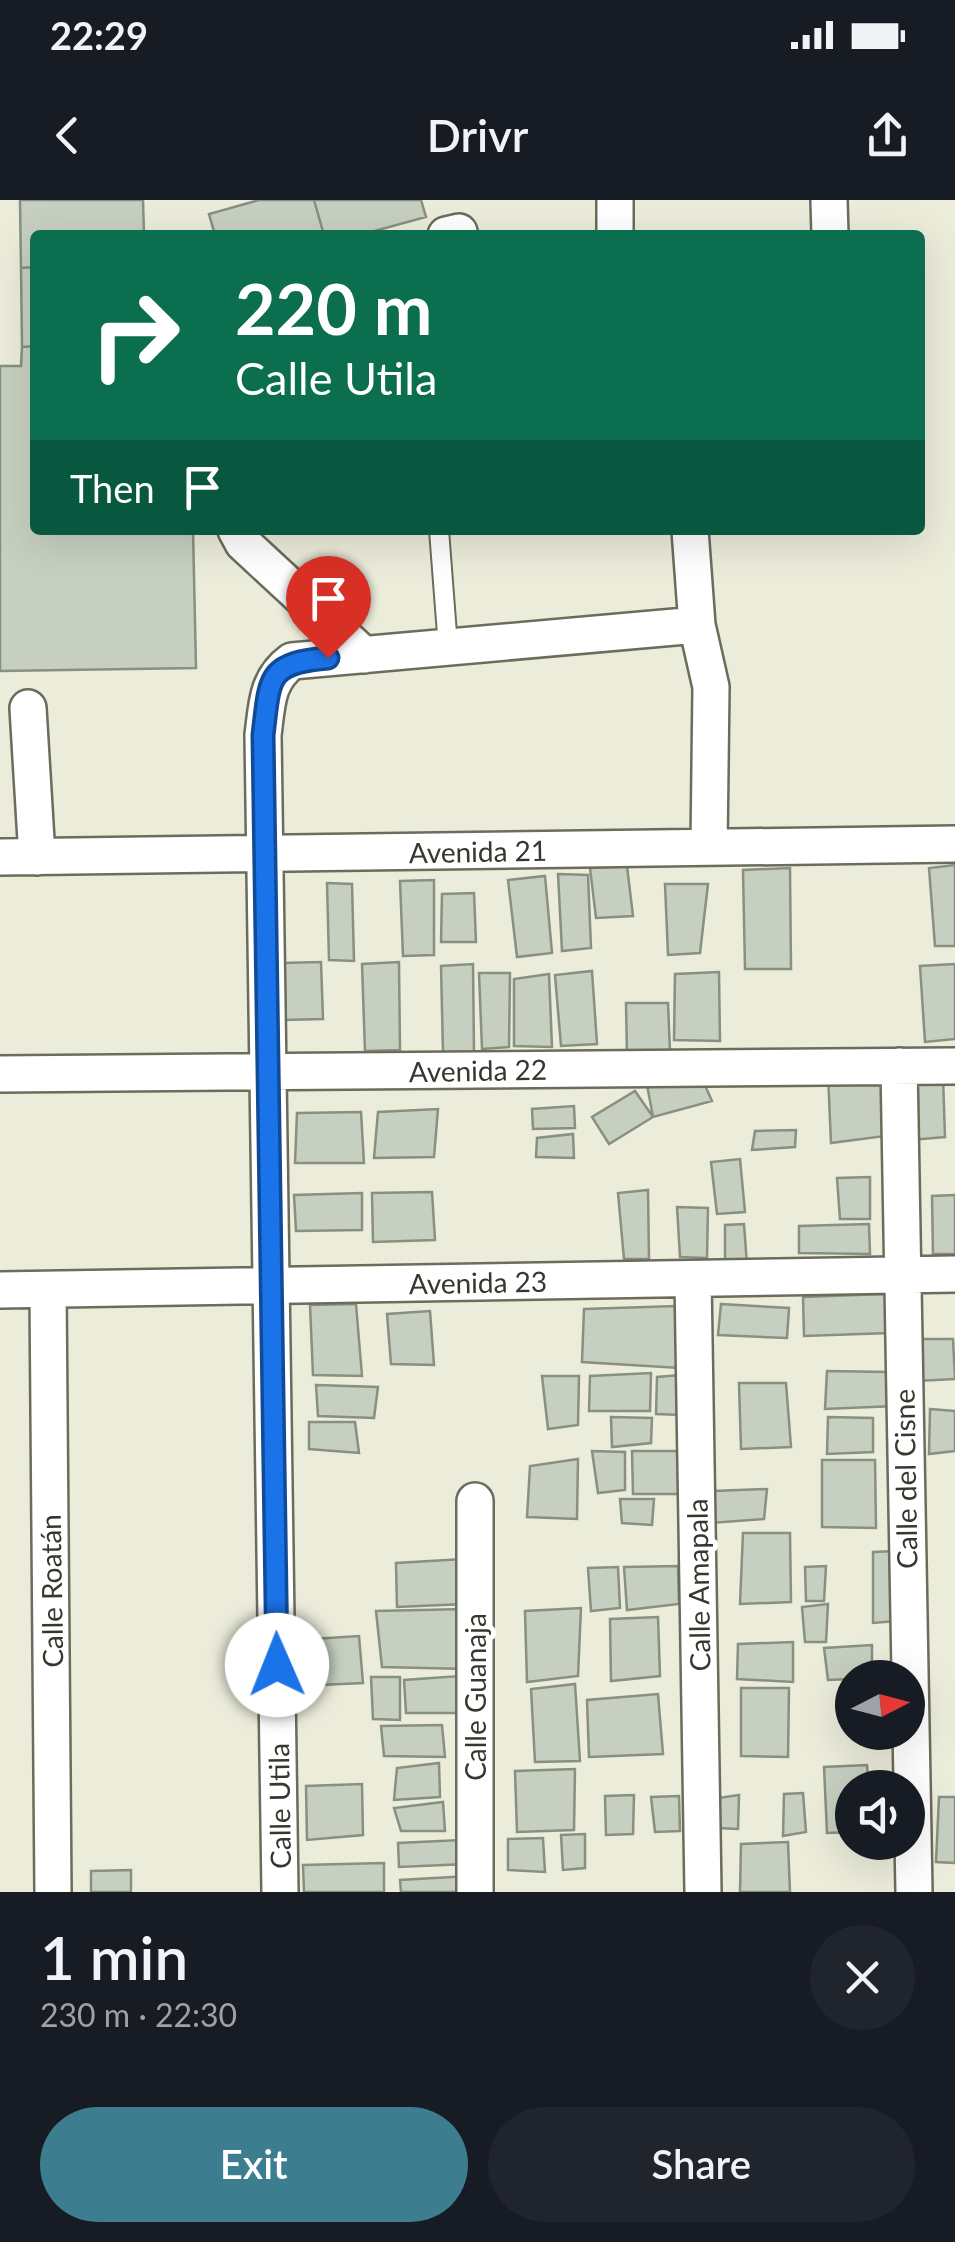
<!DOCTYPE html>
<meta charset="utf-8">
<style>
body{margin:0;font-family:Lato,sans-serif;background:#20242c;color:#f1f3f6;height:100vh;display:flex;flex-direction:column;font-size:38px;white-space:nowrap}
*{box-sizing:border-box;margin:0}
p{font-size:32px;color:#9ea1a6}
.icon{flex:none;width:55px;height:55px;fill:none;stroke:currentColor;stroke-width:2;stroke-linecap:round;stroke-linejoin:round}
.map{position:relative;height:1692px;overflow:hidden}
.side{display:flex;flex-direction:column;background:#171b24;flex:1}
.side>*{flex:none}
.banner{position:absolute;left:30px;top:30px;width:895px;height:305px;border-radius:10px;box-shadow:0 10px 40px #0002;background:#0b6e4f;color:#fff;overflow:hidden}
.needle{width:65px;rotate:84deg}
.controls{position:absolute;left:835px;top:1460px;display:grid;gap:20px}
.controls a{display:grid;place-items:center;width:90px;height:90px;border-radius:50%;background:#171b24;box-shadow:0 10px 40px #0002;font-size:50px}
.pin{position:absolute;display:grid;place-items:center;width:85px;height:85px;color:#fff;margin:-102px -42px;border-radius:50% 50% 50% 0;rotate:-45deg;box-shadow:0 0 10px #0007}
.pin .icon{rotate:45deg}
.me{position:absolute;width:110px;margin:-55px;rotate:359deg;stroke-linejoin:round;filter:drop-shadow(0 0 8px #0008)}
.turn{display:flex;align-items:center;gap:35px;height:210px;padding:0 40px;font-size:45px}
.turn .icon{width:130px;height:130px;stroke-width:2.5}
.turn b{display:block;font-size:70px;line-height:85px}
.then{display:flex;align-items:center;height:95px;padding:0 40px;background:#0003;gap:20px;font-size:38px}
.round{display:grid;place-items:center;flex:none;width:105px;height:105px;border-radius:52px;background:#20242c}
.overview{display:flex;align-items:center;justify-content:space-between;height:170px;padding:0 40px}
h1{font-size:60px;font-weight:600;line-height:75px}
.cta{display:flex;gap:20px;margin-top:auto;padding:20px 40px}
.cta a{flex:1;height:115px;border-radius:60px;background:#3c7e8f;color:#fff;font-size:40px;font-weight:600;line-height:115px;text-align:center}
.cta a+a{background:#20242c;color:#f1f3f6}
.status{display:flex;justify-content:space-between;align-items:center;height:70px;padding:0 50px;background:#171b24;direction:ltr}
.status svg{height:28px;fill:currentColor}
header{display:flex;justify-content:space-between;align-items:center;height:130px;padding:0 40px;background:#171b24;font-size:45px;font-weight:600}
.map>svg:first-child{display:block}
.building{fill:#c7d0c0;stroke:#889081;stroke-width:2.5}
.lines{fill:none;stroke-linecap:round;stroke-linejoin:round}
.lane-casing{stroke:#6b6c5c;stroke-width:22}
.street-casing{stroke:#6b6c5c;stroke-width:40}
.lane{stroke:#fff;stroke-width:18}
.street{stroke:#fff;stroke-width:35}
.route-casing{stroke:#114b97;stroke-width:25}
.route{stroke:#1a73e8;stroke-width:18}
.labels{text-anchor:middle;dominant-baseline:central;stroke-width:10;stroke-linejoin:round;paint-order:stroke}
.street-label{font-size:28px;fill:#373730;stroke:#fff}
</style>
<div class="status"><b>22:29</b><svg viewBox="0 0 49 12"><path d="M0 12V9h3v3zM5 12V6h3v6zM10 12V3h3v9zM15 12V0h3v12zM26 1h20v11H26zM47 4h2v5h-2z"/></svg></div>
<header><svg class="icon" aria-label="back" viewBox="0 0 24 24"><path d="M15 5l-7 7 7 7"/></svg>Drivr<svg class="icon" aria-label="share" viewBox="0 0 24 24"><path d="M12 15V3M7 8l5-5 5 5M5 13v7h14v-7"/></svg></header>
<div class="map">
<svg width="955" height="1692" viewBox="0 0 955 1692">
<rect width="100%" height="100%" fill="#ebecda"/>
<path class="building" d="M 20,0 L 143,0 L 144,35 L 35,35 L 35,67 L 21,68 Z
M 259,0 L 314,0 L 324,35 L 215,35 L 209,14 Z
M 314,0 L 421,0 L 426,17 L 360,35 L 324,35 Z
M 35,67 L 35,146 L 22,147 L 21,68 Z
M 35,146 L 35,330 L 193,330 L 196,468 L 0,471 L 0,166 L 21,166 L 22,147 Z
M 955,665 L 955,746 L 935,746 L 929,668 Z
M 627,666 L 633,716 L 596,718 L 590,668 Z
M 790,668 L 791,769 L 745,769 L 743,670 Z
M 558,674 L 588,675 L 591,748 L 562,751 Z
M 545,676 L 552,753 L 517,757 L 508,680 Z
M 434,680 L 434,755 L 403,756 L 400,681 Z
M 327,683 L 352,684 L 354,761 L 329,760 Z
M 665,684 L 708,684 L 700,753 L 668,755 Z
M 474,693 L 476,742 L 441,742 L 442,694 Z
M 321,762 L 323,819 L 282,820 L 281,763 Z
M 399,762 L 400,850 L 365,851 L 362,764 Z
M 473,764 L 474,853 L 443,852 L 441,766 Z
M 955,764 L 955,839 L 925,842 L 920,766 Z
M 592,771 L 597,844 L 561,846 L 555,775 Z
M 719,772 L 720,841 L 674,840 L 675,774 Z
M 479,773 L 510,773 L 509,847 L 482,849 Z
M 549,774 L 552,847 L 514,846 L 514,779 Z
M 626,803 L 668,803 L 670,852 L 627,855 Z
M 883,871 L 885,936 L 831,943 L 828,874 Z
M 943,876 L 945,937 L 911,940 L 908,877 Z
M 703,881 L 712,901 L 653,917 L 647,885 Z
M 635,891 L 653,917 L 609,944 L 592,917 Z
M 574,906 L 575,928 L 533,929 L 532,909 Z
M 438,909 L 434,957 L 374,958 L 378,912 Z
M 361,912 L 364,963 L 295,963 L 297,913 Z
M 796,930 L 795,947 L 752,950 L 755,931 Z
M 573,934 L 574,958 L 536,957 L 537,938 Z
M 740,959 L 745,1012 L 717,1014 L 711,962 Z
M 870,977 L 870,1019 L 840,1019 L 837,978 Z
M 648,990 L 649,1059 L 624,1059 L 618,993 Z
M 432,992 L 435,1040 L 373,1042 L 372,993 Z
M 362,993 L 362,1030 L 296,1031 L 294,995 Z
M 955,995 L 955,1054 L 933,1054 L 932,996 Z
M 677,1007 L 708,1008 L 707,1058 L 680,1057 Z
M 744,1024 L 747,1065 L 725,1068 L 725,1025 Z
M 869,1024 L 870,1054 L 799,1053 L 799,1026 Z
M 885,1094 L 889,1133 L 804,1136 L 803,1097 Z
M 356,1104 L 362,1176 L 313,1175 L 310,1105 Z
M 721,1104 L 789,1108 L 787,1138 L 718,1135 Z
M 677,1106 L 679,1168 L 582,1162 L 584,1109 Z
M 430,1111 L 434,1165 L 391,1164 L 387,1114 Z
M 918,1139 L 953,1139 L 955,1179 L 917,1181 Z
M 827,1171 L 889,1172 L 895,1206 L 825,1209 Z
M 651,1173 L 650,1211 L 589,1211 L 590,1176 Z
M 680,1175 L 682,1215 L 656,1214 L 657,1177 Z
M 542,1176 L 579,1176 L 578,1225 L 548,1229 Z
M 739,1183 L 786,1183 L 791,1247 L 741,1249 Z
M 316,1185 L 378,1187 L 374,1218 L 318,1216 Z
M 930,1209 L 955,1211 L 955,1251 L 929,1254 Z
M 611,1217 L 652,1218 L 651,1243 L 612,1247 Z
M 828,1217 L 873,1218 L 873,1252 L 827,1254 Z
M 309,1222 L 355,1222 L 359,1253 L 309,1249 Z
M 592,1251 L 625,1252 L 625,1290 L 598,1293 Z
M 632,1251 L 677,1251 L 679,1294 L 633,1294 Z
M 578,1259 L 577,1319 L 527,1317 L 530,1266 Z
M 822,1260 L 875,1260 L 876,1328 L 822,1327 Z
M 767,1289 L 764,1319 L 711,1323 L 714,1291 Z
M 620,1299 L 654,1299 L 652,1325 L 622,1323 Z
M 743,1333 L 790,1333 L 791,1402 L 740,1404 Z
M 895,1351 L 896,1421 L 873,1423 L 873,1352 Z
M 463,1359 L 465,1404 L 397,1407 L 396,1363 Z
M 678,1366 L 679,1404 L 627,1410 L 624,1367 Z
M 826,1366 L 824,1401 L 806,1401 L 805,1367 Z
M 618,1367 L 620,1408 L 591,1411 L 588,1368 Z
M 828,1404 L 826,1442 L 805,1442 L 802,1407 Z
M 581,1408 L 578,1476 L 527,1482 L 525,1411 Z
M 465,1409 L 467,1469 L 382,1467 L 376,1411 Z
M 658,1417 L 660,1476 L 611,1481 L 610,1419 Z
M 359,1436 L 363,1483 L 297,1486 L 297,1440 Z
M 793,1442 L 793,1482 L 737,1479 L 738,1444 Z
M 872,1445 L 872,1478 L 828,1480 L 824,1448 Z
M 460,1476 L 462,1513 L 406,1513 L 404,1480 Z
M 371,1477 L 400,1477 L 400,1520 L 373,1519 Z
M 575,1484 L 580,1561 L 535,1562 L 531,1489 Z
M 741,1488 L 789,1488 L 788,1557 L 741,1556 Z
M 658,1494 L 663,1554 L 589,1557 L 587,1500 Z
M 442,1525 L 445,1557 L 384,1556 L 381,1526 Z
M 439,1563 L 440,1597 L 394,1600 L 397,1568 Z
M 867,1565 L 869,1588 L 852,1588 L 852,1632 L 827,1633 L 824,1567 Z
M 575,1569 L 574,1630 L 517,1632 L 515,1571 Z
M 362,1584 L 363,1635 L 307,1640 L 306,1586 Z
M 803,1593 L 806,1632 L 783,1636 L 784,1594 Z
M 634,1595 L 633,1634 L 606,1635 L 605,1596 Z
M 739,1595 L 738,1629 L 718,1628 L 718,1598 Z
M 679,1596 L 680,1631 L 655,1632 L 651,1597 Z
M 939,1597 L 955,1597 L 955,1663 L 936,1662 Z
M 443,1602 L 445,1631 L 401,1631 L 394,1608 Z
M 585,1634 L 585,1668 L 563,1670 L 561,1635 Z
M 543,1638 L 545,1672 L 508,1670 L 508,1639 Z
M 461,1640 L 466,1664 L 399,1667 L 398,1643 Z
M 788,1642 L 790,1692 L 740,1692 L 741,1644 Z
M 384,1663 L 384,1692 L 304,1692 L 303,1665 Z
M 131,1670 L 131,1692 L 91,1692 L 91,1671 Z
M 469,1676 L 470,1692 L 401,1692 L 400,1680 Z"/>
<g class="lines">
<g class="lane-casing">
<path id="lane" d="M 439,330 L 448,447"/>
</g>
<g class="street-casing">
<path id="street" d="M 829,0 L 830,35
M 446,35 L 459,32
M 615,35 L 615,0
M 236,330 L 243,343 L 364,455
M 690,330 L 697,425 L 711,487 L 709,647
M 28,508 L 37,657
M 0,657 L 955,644
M 899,866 L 914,1692
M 0,874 L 955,866
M 693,1079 L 703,1692
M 0,1090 L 955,1074
M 48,1090 L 53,1692
M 475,1301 L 475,1692
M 280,1692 L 263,535 C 267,505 266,480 292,461 L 697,425"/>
</g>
<use href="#lane" class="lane"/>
<use href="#street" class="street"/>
</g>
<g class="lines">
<g class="route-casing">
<path id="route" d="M 277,1465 L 263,535 C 270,478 266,463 328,458"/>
</g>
<use href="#route" class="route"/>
</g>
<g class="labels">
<g class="street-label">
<text transform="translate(478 651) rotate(-1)">Avenida 21</text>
<text transform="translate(478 870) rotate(-1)">Avenida 22</text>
<text transform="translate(478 1082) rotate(-1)">Avenida 23</text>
<text transform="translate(905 1279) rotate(-91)">Calle del Cisne</text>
<text transform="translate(698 1385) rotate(-91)">Calle Amapala</text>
<text transform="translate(51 1391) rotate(-91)">Calle Roatán</text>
<text transform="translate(475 1497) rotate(-90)">Calle Guanaja</text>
<text transform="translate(279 1606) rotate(-91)">Calle Utila</text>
</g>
</g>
</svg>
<div class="controls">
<a><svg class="needle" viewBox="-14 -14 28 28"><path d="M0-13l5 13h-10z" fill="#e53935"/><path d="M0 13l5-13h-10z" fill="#9ea1a6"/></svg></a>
<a><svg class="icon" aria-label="sound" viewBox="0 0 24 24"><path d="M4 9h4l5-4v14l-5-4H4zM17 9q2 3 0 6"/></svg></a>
</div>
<div class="pin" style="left:328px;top:458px;background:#d93025"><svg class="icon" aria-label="arrive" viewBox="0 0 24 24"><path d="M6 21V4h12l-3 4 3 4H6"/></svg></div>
<svg class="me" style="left:277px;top:1465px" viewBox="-20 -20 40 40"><circle r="19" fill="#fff"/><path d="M0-13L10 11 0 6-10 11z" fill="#1a73e8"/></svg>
<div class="banner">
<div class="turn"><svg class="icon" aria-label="right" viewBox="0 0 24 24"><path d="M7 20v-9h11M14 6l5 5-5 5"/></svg><div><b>220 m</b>Calle Utila</div></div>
<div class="then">Then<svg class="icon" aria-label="arrive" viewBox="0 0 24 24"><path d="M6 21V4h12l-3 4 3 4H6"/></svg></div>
</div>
</div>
<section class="side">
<div class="overview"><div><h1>1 min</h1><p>230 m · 22:30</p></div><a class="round"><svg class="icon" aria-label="close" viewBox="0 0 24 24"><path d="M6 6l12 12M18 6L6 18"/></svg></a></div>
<div class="cta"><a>Exit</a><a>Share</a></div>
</section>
